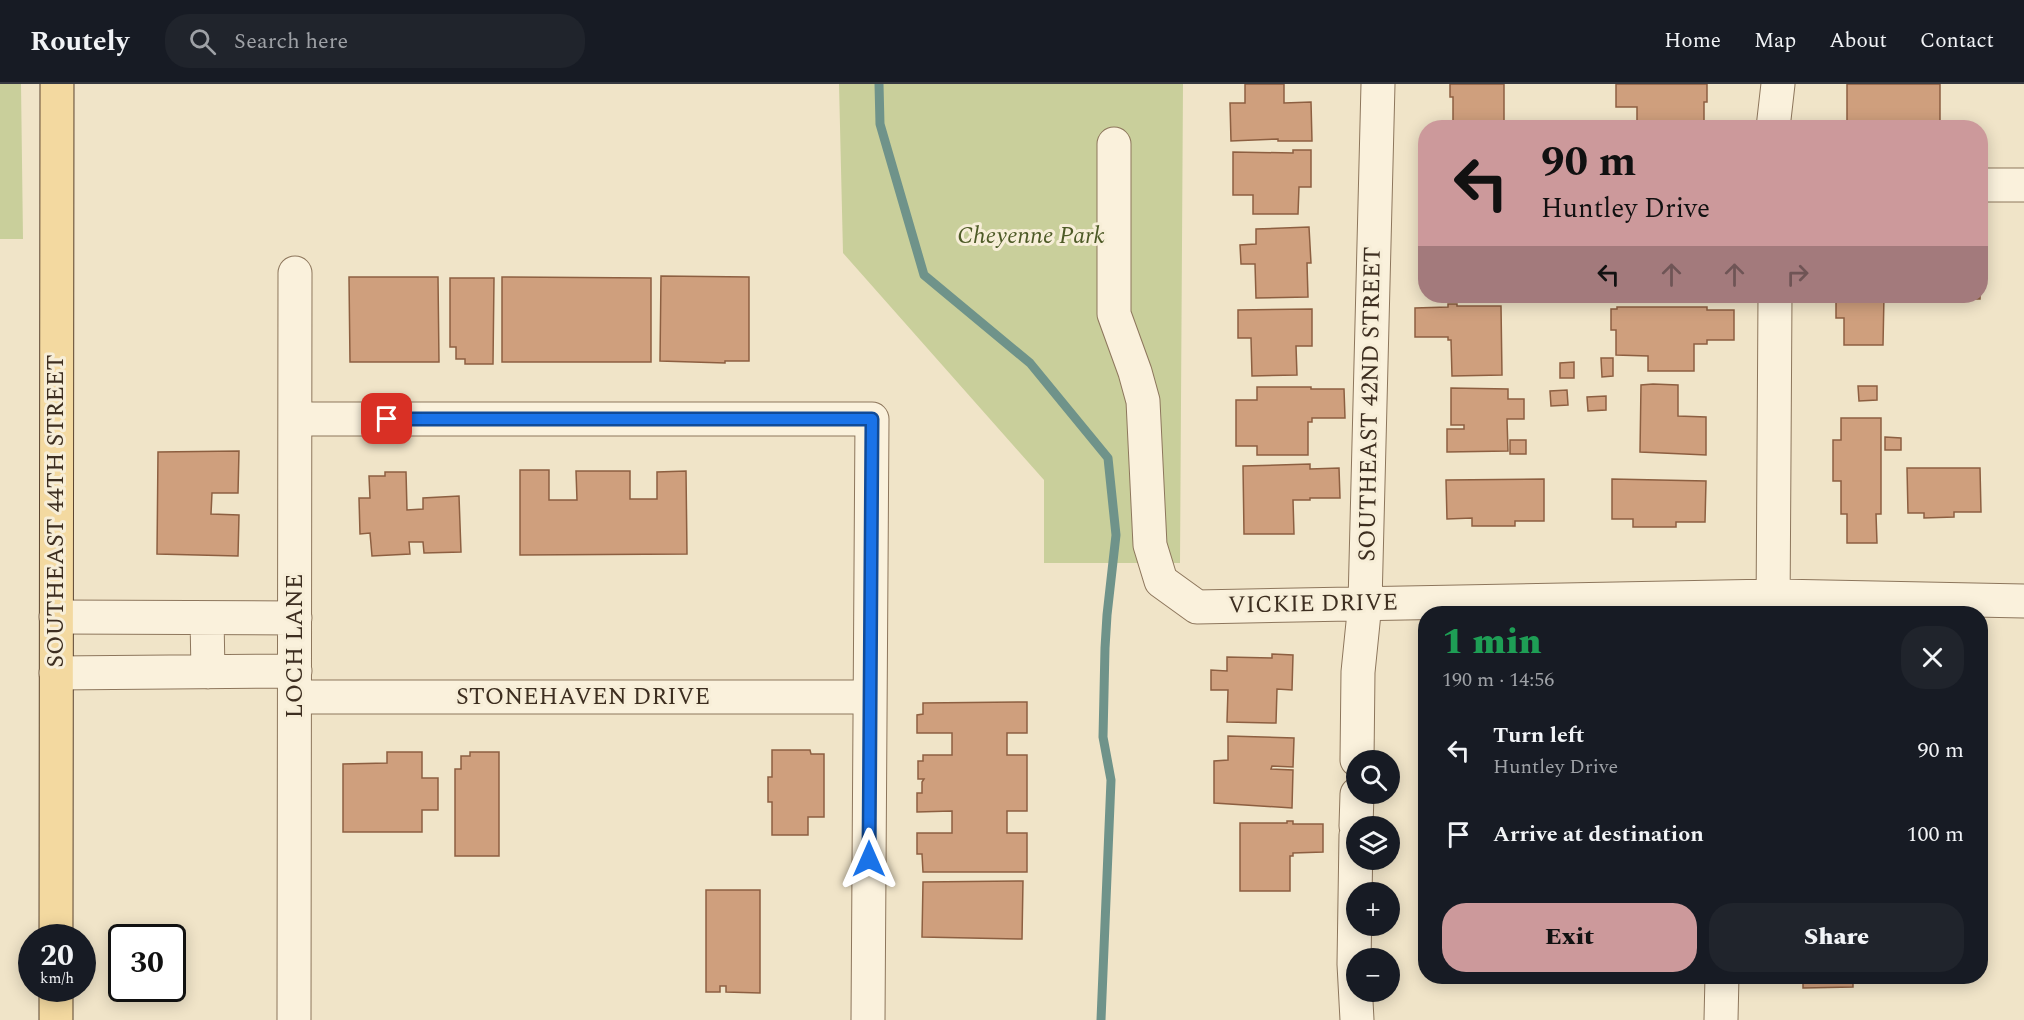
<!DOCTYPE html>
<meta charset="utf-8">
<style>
body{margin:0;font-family:Spectral,serif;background:#20242c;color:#f1f3f6;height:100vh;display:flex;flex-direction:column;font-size:22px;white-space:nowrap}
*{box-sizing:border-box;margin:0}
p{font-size:20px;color:#9ea1a6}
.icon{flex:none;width:33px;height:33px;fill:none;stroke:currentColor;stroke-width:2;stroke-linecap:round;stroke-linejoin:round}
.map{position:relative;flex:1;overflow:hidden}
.drawer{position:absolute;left:1418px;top:522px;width:570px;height:378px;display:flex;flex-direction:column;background:#171b24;border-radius:24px;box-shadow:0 3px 15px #0003}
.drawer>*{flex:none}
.banner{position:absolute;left:1418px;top:36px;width:570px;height:183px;border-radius:24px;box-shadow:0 3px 15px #0003;background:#cc999b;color:#111;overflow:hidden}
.buttons{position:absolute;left:1346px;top:666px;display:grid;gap:12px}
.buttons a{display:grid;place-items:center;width:54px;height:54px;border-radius:50%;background:#171b24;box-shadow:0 3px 15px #0003;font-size:30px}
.speed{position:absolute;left:18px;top:840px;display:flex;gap:12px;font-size:30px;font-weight:700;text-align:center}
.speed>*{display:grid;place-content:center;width:78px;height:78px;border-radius:50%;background:#171b24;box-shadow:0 3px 15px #0003;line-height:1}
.speed small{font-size:15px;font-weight:400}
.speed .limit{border:3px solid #111;border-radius:9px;background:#fff;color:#111}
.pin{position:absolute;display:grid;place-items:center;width:51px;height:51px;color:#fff;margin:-26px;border-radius:12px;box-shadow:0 3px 9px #0006}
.me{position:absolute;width:66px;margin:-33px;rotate:0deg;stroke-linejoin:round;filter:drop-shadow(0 0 4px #0008)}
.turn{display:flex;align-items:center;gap:21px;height:126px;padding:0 24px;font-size:27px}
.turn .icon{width:78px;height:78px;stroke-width:2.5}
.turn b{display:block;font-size:42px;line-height:51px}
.lanes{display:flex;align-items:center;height:57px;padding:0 24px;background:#0003;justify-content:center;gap:30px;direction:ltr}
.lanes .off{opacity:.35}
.round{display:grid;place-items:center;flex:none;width:63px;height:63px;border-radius:24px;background:#20242c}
.headline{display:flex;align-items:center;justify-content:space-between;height:102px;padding:0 24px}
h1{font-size:36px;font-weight:800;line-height:45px;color:#1e9e55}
.action{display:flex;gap:12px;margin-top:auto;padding:12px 24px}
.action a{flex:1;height:69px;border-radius:24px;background:#cc999b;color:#111;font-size:24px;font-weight:800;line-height:69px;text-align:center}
.action a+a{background:#20242c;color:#f1f3f6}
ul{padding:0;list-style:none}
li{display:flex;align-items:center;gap:18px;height:84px;padding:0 24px}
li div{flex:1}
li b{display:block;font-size:22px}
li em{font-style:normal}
header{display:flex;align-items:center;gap:36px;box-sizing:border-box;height:84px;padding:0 30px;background:#171b24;border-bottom:2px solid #363941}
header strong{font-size:28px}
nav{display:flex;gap:33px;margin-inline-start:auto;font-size:21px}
.search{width:420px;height:54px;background:#20242c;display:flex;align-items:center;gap:15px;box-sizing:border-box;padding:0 21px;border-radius:24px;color:#9ea1a6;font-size:22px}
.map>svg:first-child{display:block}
.green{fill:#c9cf9b}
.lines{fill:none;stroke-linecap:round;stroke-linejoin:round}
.stream{stroke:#6f938a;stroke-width:9}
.building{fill:#cf9f7d;stroke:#8d5f41;stroke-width:1.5}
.minor-casing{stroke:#8d765c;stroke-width:35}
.major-casing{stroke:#5b4430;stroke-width:35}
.minor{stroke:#faf1dc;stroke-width:33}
.major{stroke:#f3d9a0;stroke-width:33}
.route-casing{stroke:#114b97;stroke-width:15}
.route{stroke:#1a73e8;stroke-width:10}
.labels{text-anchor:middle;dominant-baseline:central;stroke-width:6;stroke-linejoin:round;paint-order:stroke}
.park-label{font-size:24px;font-style:italic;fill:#4d5a26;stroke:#f7eed8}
.street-label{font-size:24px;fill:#3d2e20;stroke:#f7eed8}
</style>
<header>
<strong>Routely</strong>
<div class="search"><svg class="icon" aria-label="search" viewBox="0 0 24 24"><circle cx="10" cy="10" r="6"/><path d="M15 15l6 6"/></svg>Search here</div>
<nav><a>Home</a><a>Map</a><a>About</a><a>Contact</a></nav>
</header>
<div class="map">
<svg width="2024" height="936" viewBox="0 0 2024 936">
<rect width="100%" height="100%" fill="#f0e4c8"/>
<path class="green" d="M 0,0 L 21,0 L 23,155 L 0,155 Z
M 839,0 L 1183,0 L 1180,479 L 1044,479 L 1044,396 L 843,169 Z"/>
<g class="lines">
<path class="stream" d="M 879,0 L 880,40 L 924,191 L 1030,279 L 1108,374 L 1116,451 L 1107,531 L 1105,564 L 1103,653 L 1111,696 L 1101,936"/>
</g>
<path class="building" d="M 1245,0 L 1284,0 L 1284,19 L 1311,18 L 1312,57 L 1278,57 L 1278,55 L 1231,57 L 1230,19 L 1245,19 Z
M 1450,0 L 1504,0 L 1504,44 L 1453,44 L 1453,13 L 1450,13 Z
M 1616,0 L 1707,0 L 1707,18 L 1704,18 L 1704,44 L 1653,44 L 1653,37 L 1637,37 L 1637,23 L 1616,23 Z
M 1847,0 L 1940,0 L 1940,44 L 1912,44 L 1912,39 L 1871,38 L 1871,40 L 1847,40 Z
M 1556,39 L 1573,39 L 1573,44 L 1556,44 Z
M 1293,66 L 1311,66 L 1311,103 L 1299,103 L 1298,130 L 1253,130 L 1253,111 L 1233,111 L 1233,68 L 1293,69 Z
M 1309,143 L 1311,179 L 1307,179 L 1308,213 L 1256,214 L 1255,180 L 1241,180 L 1240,161 L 1256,160 L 1256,145 Z
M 1981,161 L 1980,215 L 1908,214 L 1908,212 L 1980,212 Z
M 661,192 L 749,193 L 749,277 L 725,277 L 725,279 L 660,277 Z
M 349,193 L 438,193 L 439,278 L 350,278 Z
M 502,193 L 651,194 L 651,278 L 502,278 Z
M 450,194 L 494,194 L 493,280 L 465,280 L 465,275 L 456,275 L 456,263 L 450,263 Z
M 1454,212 L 1503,212 L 1503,214 L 1454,214 Z
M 1623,212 L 1707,212 L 1707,214 L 1673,214 L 1673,212 Z
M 1836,212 L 1884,212 L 1883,261 L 1844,261 L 1844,234 L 1836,234 Z
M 1448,220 L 1457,220 L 1457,222 L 1501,222 L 1502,291 L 1452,292 L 1451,256 L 1448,256 L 1448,253 L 1415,253 L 1415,224 L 1448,223 Z
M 1617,223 L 1707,223 L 1707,226 L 1734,226 L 1734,256 L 1707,256 L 1707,260 L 1694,260 L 1694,287 L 1648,287 L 1648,272 L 1616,271 L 1616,246 L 1611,246 L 1611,225 L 1617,225 Z
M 1312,225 L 1312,262 L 1296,262 L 1297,291 L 1252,292 L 1251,254 L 1238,254 L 1238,226 Z
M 1601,274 L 1613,274 L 1613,292 L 1602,293 Z
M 1574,278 L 1574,294 L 1560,294 L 1560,279 Z
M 1653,300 L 1678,301 L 1678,332 L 1706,333 L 1706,371 L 1640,368 L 1641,301 Z
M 1858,302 L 1877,302 L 1877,316 L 1859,317 Z
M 1257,303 L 1311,303 L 1311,305 L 1344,305 L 1345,334 L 1312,334 L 1312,338 L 1308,338 L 1308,371 L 1257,371 L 1257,362 L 1236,362 L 1236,316 L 1257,316 Z
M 1451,304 L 1508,305 L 1508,315 L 1524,315 L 1524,335 L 1507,335 L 1508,367 L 1447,368 L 1447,345 L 1464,345 L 1464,341 L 1451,341 Z
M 1567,306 L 1568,321 L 1551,322 L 1550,307 Z
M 1606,312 L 1606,326 L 1588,327 L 1587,313 Z
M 1841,334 L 1881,334 L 1881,430 L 1876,430 L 1877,459 L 1847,459 L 1847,430 L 1841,430 L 1841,397 L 1833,397 L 1833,356 L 1841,356 Z
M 1885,353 L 1901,354 L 1901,366 L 1885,366 Z
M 1510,356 L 1526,356 L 1526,370 L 1510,370 Z
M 239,367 L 238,409 L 212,409 L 211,430 L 239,431 L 238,472 L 157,470 L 158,368 Z
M 1310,380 L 1310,385 L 1339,384 L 1340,414 L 1310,414 L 1310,416 L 1293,416 L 1294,450 L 1244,450 L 1243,382 Z
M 1907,384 L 1980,384 L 1981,428 L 1954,428 L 1954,433 L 1924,434 L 1924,429 L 1908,429 Z
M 520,386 L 549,386 L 549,416 L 577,416 L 576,387 L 630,387 L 630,415 L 657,415 L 657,388 L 686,387 L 687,470 L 520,471 Z
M 385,388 L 406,388 L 407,426 L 423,425 L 423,414 L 459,412 L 461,468 L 424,469 L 423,458 L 409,458 L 410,470 L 372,472 L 370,449 L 360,450 L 359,414 L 370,414 L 369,392 L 385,392 Z
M 1544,395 L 1544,437 L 1515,437 L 1515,442 L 1472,442 L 1472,434 L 1447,435 L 1446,396 Z
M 1612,395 L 1706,397 L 1705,438 L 1676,438 L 1676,443 L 1633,443 L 1633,435 L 1612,435 Z
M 1272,570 L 1293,571 L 1292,606 L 1277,605 L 1276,639 L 1227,638 L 1228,606 L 1211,606 L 1211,586 L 1227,587 L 1227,573 L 1272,574 Z
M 1027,618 L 1027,649 L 1007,649 L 1007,671 L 1027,671 L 1027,727 L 1007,727 L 1007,749 L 1027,749 L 1027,788 L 923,788 L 922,770 L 917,770 L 917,749 L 952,749 L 952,727 L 917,728 L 917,709 L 922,709 L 922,698 L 924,695 L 918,695 L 918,677 L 923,677 L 923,671 L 952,671 L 952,649 L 917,649 L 917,631 L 923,630 L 923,619 Z
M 1228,652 L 1294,654 L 1293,683 L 1272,682 L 1271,685 L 1293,686 L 1292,724 L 1214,719 L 1214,677 L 1228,676 Z
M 772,666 L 810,666 L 811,670 L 824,670 L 824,733 L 808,733 L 808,751 L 772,751 L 772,718 L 768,718 L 768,693 L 772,693 Z
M 387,668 L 422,668 L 422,694 L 438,694 L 438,726 L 422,726 L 422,748 L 343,748 L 343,680 L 387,679 Z
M 470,668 L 499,668 L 499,772 L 455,772 L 455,685 L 461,685 L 461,672 L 470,672 Z
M 1287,737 L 1293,737 L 1293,740 L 1323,740 L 1323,768 L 1293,769 L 1293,772 L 1290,772 L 1290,807 L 1240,807 L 1240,739 L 1287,739 Z
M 1023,797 L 1022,855 L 922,853 L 923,798 Z
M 706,806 L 760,806 L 760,909 L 726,908 L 726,902 L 720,902 L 720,908 L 706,908 Z
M 1803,892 L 1853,892 L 1853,903 L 1803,904 Z"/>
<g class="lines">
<g class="minor-casing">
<path id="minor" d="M 1773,44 L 1778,0
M 1114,60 L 1114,230 L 1135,288 L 1143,317 L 1150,461 L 1161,497 L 1197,523 L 1773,512 L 2024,517
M 1980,101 L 2024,101
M 295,335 L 872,335 L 868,936
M 1773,530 L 1775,212
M 56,533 L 295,534
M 207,534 L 208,588
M 56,589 L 295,587
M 295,613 L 870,613
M 1357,676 L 1358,588 L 1365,519 L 1378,0
M 1356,742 L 1357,710
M 1356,751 L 1354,880 L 1357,936
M 294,936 L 295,189
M 1721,936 L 1722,892"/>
</g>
<g class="major-casing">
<path id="major" d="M 56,854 L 57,0
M 56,936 L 56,904"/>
</g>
<use href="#minor" class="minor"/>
<use href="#major" class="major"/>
</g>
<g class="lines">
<g class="route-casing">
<path id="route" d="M 387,335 L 872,335 L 869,775"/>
</g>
<use href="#route" class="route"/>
</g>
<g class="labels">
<g class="park-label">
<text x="1031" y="152">Cheyenne Park</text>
</g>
<g class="street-label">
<text transform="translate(1370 320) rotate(-89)">SOUTHEAST 42ND STREET</text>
<text transform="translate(56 427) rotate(-90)">SOUTHEAST 44TH STREET</text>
<text transform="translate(1313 520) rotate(-1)">VICKIE DRIVE</text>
<text transform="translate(295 562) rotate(-90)">LOCH LANE</text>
<text x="583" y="613">STONEHAVEN DRIVE</text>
</g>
</g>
</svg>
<div class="buttons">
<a><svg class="icon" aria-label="search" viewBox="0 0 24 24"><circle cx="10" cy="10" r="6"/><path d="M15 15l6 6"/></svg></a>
<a><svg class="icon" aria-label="layers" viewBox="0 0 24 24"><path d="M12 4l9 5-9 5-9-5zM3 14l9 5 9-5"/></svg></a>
<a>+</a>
<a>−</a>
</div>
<div class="speed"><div>20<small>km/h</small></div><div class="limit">30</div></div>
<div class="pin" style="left:387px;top:335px;background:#d93025"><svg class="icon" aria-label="arrive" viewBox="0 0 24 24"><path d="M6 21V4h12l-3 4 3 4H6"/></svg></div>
<svg class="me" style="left:869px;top:775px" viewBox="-20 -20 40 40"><path d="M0-17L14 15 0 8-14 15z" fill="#1a73e8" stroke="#fff" stroke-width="4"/></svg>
<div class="banner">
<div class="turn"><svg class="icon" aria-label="left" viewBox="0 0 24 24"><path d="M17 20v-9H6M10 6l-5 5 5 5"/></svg><div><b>90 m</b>Huntley Drive</div></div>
<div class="lanes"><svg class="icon" aria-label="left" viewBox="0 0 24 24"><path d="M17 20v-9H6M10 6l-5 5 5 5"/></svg><svg class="icon off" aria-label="ahead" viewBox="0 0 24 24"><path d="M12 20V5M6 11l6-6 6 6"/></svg><svg class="icon off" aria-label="ahead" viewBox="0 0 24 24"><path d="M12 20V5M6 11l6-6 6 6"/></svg><svg class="icon off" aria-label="right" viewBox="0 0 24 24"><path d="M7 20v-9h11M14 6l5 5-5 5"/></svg></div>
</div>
<section class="drawer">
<div class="headline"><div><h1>1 min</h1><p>190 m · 14:56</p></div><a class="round"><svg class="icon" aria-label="close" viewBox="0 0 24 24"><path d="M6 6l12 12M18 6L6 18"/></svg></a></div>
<ul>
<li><svg class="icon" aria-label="left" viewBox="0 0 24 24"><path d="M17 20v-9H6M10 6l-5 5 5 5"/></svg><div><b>Turn left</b><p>Huntley Drive</p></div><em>90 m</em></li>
<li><svg class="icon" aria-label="arrive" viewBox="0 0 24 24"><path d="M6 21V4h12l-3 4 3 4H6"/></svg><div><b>Arrive at destination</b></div><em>100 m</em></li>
</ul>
<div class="action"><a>Exit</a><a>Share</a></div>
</section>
</div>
